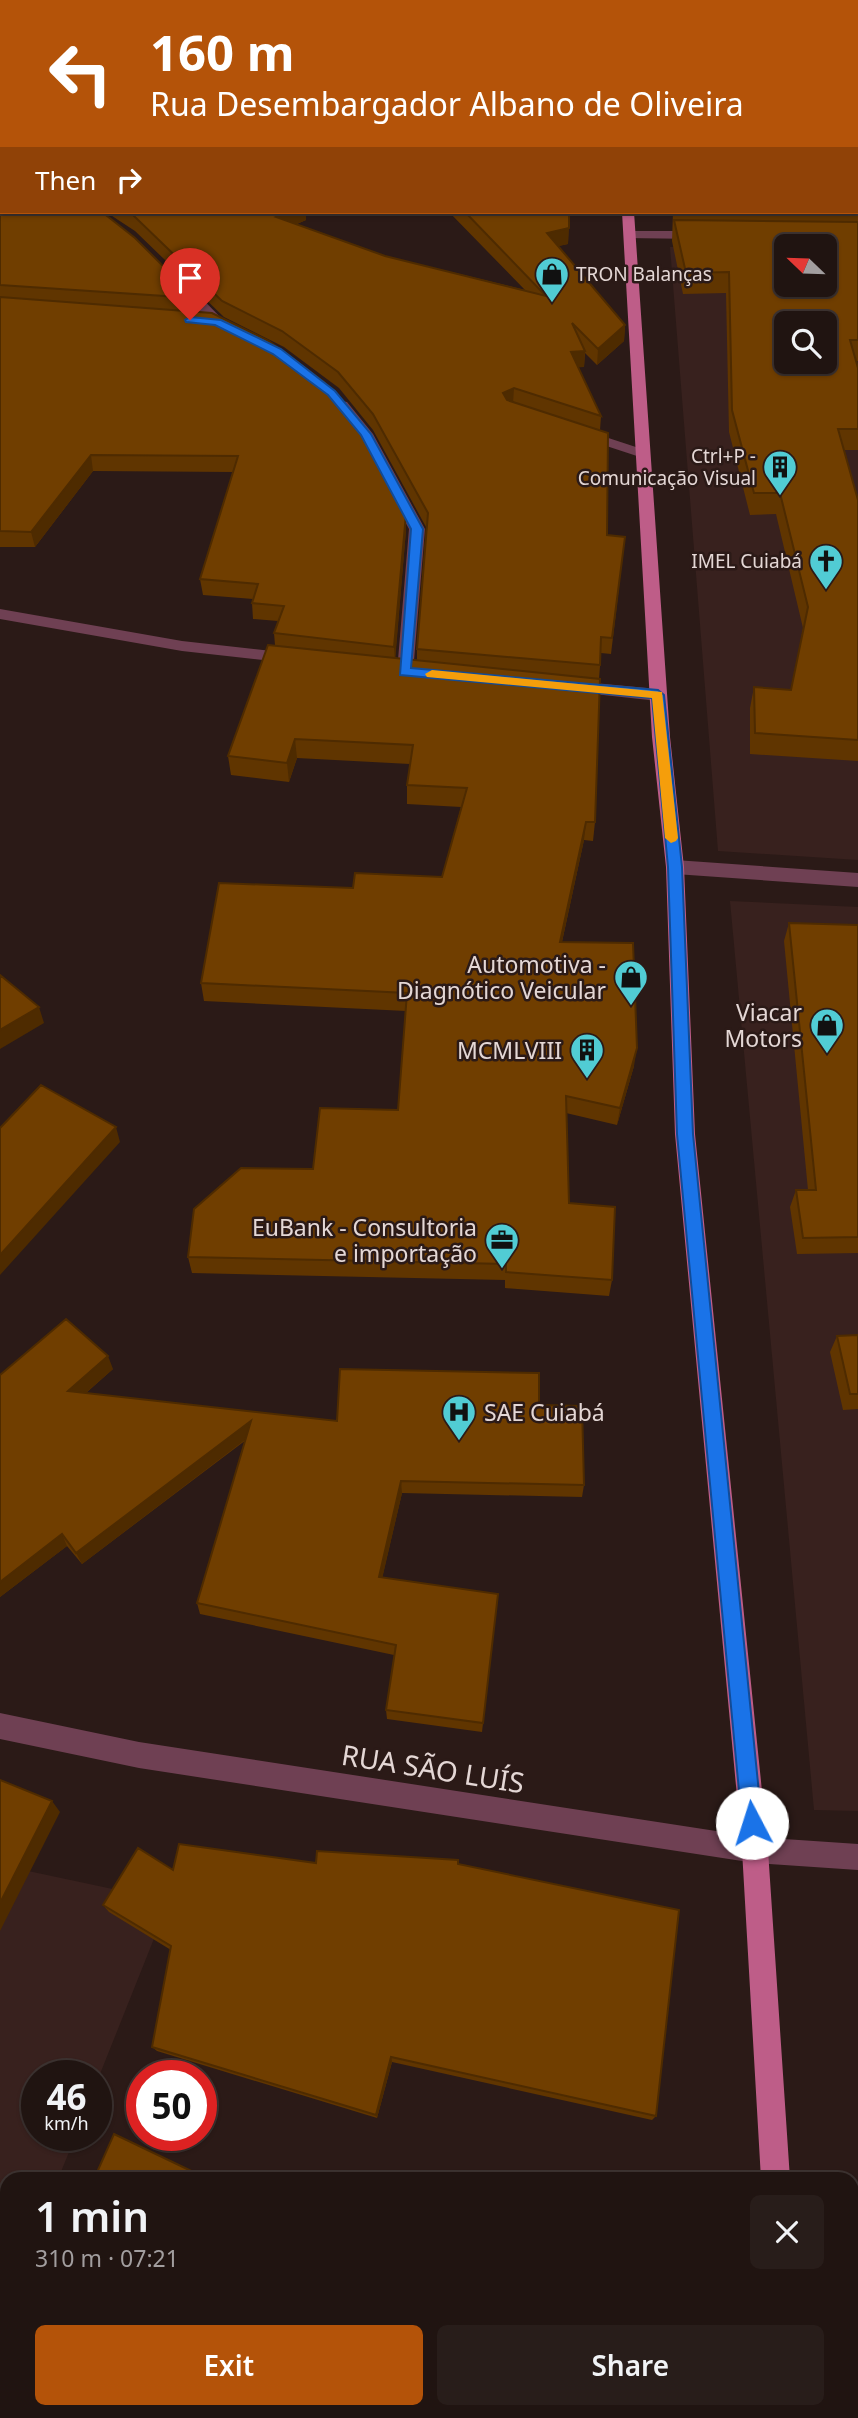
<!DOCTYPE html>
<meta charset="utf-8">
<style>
body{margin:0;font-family:"Noto Sans",sans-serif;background:#281d1a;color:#f1f3f6;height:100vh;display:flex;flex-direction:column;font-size:26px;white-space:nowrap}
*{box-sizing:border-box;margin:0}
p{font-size:23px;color:#a29e9f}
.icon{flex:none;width:38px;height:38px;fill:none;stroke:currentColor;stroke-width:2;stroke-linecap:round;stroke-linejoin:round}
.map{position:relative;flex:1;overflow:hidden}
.panel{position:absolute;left:0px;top:2172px;width:859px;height:247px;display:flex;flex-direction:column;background:#201411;border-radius:21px 21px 0 0;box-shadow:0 2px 5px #0004,0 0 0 2px #3d3331}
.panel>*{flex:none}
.banner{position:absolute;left:0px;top:0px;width:859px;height:214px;box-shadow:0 2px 5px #0004,0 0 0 2px #3d3331;background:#b45309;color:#fff;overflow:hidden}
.needle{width:46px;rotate:293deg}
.controls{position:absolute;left:774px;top:234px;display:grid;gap:14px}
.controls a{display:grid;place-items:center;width:63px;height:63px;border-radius:10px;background:#201411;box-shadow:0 2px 5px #0004,0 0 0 2px #3d3331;font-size:35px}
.speed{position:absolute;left:21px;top:2060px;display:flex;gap:14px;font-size:35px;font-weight:700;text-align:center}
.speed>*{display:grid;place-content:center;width:91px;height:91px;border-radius:50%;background:#201411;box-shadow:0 2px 5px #0004,0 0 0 2px #3d3331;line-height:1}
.speed small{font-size:18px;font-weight:400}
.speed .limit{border:10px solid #d22;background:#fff;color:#111}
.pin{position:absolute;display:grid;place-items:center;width:60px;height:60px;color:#fff;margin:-72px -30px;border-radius:50% 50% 50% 0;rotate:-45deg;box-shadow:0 0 7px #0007}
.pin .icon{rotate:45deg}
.me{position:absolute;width:77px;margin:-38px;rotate:355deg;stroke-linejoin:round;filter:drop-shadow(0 0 5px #0008)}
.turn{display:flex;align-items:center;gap:24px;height:147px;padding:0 35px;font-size:32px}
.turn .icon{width:91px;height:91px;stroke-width:2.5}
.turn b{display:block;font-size:49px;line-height:60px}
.then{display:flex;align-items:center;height:66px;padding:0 35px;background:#0003;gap:14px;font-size:26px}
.round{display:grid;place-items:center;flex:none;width:74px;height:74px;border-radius:10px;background:#281d1a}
.overview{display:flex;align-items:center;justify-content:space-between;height:119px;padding:0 35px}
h1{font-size:42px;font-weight:600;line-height:52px}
.button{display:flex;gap:14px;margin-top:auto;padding:14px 35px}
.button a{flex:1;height:80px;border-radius:10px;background:#b45309;color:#fff;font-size:28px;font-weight:600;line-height:80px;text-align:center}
.button a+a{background:#281d1a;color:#f1f3f6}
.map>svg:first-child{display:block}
.built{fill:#38211e;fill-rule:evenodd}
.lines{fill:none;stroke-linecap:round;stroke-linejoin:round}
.minor{fill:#6f4053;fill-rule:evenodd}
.major{fill:#be5d88;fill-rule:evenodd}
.wall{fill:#603500}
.shaded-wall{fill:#4e2b00}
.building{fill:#703e00;stroke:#4e2b00;stroke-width:2;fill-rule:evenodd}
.route{fill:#1a73e8;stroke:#114b97;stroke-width:2}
.slow{fill:#f59e0b}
.labels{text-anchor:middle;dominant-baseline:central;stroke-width:5;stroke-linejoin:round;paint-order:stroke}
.far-poi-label{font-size:19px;fill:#e4d7d5;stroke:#2b1a17;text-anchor:end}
.poi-label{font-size:23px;fill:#e4d7d5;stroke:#2b1a17;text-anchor:end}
.near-street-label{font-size:28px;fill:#e4d7d5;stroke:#2b1a17}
</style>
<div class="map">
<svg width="858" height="2418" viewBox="0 0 858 2418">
<rect width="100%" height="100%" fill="#2b1a17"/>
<path class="built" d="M 670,247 L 786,247 L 786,285 L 824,285 L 858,247 L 858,860 L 718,851 ZM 786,324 L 824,324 L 824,362 L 786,362 Z
M 730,901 L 858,907 L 858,1811 L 814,1810 Z
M 0,1865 L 169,1901 L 96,2084 L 96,2076 L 37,2076 L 37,2135 L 76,2135 L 58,2179 L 7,2179 L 7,2307 L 0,2324 Z"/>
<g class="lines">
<path class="minor" d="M 629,231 L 701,231 L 707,235 L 701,239 L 624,238 L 624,232 Z
M 177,277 L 182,278 L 222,319 L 222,325 L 212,325 L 172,284 L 172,278 Z
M 342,401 L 347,402 L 373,434 L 425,529 L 413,672 L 405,677 L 397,672 L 409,529 L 359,435 L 335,405 Z
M 581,429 L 648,451 L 650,454 L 643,458 L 576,436 L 574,433 Z
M 0,609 L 182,641 L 290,653 L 298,658 L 290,663 L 182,651 L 0,619 Z
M 573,681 L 658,689 L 666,695 L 658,701 L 567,691 L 565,687 Z
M 675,860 L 858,873 L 858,887 L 675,874 L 669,872 L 666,867 L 669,862 Z
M 0,1713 L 139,1742 L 755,1837 L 858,1844 L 858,1870 L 755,1863 L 139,1768 L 0,1739 Z"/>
<path class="major" d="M 612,0 L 624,0 L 624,2 L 612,2 Z
M 622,212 L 634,212 L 670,737 L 684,867 L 695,1134 L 768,1850 L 790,2179 L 761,2179 L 742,1850 L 675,1134 L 666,867 L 652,737 Z
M 776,2412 L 806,2412 L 807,2418 L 777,2418 Z"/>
</g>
<path class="wall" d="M 0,0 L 572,0 L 2,212 L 195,298 L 197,312 L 406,514 L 406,530 L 395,658 L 417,660 L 417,649 L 426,527 L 373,430 L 339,388 L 284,347 L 224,317 L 135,231 L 106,212 L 306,212 L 306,220 L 297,224 L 385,256 L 525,290 L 449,212 L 569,212 L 568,244 L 558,246 L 625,325 L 624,341 L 597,365 L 585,353 L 584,367 L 578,367 L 601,416 L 600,430 L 607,535 L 625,537 L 611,654 L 601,653 L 599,679 L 595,822 L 593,841 L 584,840 L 562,942 L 634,1066 L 617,1125 L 566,1113 L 569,1203 L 612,1280 L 609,1296 L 505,1288 L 505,1280 L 192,1273 L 188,1257 L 398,1110 L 406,1011 L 204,1001 L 201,983 L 353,888 L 442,877 L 461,807 L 407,804 L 407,785 L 410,764 L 297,758 L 289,782 L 231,775 L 228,756 L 275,645 L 274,633 L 278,621 L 253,619 L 252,603 L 253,599 L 203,595 L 200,579 L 233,472 L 93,471 L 35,547 L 0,547 Z
M 858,0 L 858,361 L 856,361 L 858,368 L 858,450 L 844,450 L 858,500 L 858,761 L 750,754 L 750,708 L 754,687 L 791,690 L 803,628 L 776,514 L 750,515 L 729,432 L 726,293 L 683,294 L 672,241 L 673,212 L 858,212 Z
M 789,923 L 858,925 L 858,1253 L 797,1254 L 790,1207 L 796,1190 L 808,1190 L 784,941 Z
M 858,1335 L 858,1409 L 843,1410 L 830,1352 L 837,1336 Z
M 113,1369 L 86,1393 L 337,1421 L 539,1405 L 584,1485 L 582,1497 L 402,1493 L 382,1578 L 498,1594 L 482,1732 L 387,1719 L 386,1710 L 394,1655 L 200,1614 L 197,1603 L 246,1440 L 82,1564 L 67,1546 L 0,1597 L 0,1375 Z
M 316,1863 L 458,1864 L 656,2116 L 652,2120 L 392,2062 L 377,2118 L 157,2051 L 152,2047 L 171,1950 L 109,1912 L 103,1905 L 173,1870 Z"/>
<path class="shaded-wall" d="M 288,212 L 306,212 L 306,220 L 277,232 L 276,217 Z
M 569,228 L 568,244 L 546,249 L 547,233 Z
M 625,325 L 624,341 L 597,365 L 598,349 Z
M 585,351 L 584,367 L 570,368 L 571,352 Z
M 514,388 L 513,404 L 502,409 L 503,393 Z
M 91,455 L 93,471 L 35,547 L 31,532 Z
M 406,514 L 406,530 L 395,663 L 394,647 Z
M 295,739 L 297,758 L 289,782 L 287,763 Z
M 586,822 L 584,840 L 558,960 L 560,942 Z
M 39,1007 L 44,1023 L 0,1049 L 0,1030 Z
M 637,1048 L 634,1066 L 617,1125 L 620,1108 Z
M 116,1127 L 120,1142 L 0,1275 L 0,1255 Z
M 108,1356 L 113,1369 L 73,1404 L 68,1391 Z
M 251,1421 L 254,1433 L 82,1564 L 76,1553 Z
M 401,1481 L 402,1493 L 380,1588 L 379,1577 Z
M 62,1534 L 67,1546 L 0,1597 L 0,1582 Z
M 52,1801 L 60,1812 L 0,1931 L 0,1903 Z
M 391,2057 L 392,2062 L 377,2118 L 376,2115 Z
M 7,2319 L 7,2324 L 0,2321 L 0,2320 Z
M 169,2412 L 181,2412 L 193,2418 L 181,2418 Z
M 557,2412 L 561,2412 L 577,2418 L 573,2418 Z"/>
<path class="building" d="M 0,0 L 572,0 L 572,2 L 2,2 L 2,212 L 102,212 L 135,238 L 195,298 L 0,285 L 0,150 L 2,144 L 0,143 L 0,28 L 1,28 L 1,17 L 0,17 Z
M 660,0 L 858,0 L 858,208 L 858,2 L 660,2 Z
M 127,212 L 288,212 L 276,217 L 385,256 L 546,296 L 465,212 L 569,212 L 569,228 L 547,233 L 625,325 L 598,349 L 572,323 L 585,351 L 571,352 L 601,416 L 514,388 L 503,393 L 507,400 L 608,433 L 607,535 L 625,537 L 612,638 L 601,637 L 600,665 L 417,649 L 428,513 L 373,414 L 338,372 L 282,331 L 222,301 L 133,215 Z
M 674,220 L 858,222 L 858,340 L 850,340 L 858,368 L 858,429 L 838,429 L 858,500 L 858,740 L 755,733 L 754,687 L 791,690 L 808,607 L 780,493 L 754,493 L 732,410 L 729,272 L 686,273 ZM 786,247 L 824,247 L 824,285 L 786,285 ZM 786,324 L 824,324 L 824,362 L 786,362 Z
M 0,297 L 212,313 L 269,341 L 324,382 L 356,420 L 406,514 L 394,647 L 274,633 L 284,606 L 252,603 L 258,584 L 200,579 L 238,456 L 91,455 L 31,532 L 0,531 Z
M 268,645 L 600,679 L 595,822 L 586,822 L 560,942 L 633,943 L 637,1048 L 620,1108 L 566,1096 L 569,1203 L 615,1207 L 612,1280 L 506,1272 L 506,1264 L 188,1257 L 194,1209 L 241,1168 L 313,1169 L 320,1108 L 398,1110 L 407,993 L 201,983 L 219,883 L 353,888 L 355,873 L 442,877 L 467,788 L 407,785 L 413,745 L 295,739 L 287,763 L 228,756 Z
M 789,923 L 858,925 L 858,1237 L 803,1238 L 796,1190 L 816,1190 Z
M 0,975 L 39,1007 L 0,1030 Z
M 41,1085 L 116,1127 L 0,1255 L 0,1128 Z
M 66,1319 L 108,1356 L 68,1391 L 337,1421 L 340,1369 L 539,1373 L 539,1405 L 582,1406 L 584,1485 L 401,1481 L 379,1577 L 498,1594 L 483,1723 L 386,1710 L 396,1645 L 197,1603 L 251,1421 L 76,1553 L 62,1534 L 0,1582 L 0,1375 Z
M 858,1335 L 858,1394 L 850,1394 L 837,1336 Z
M 0,1780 L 52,1801 L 0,1903 Z
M 179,1844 L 316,1863 L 317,1851 L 458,1860 L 458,1864 L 679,1910 L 656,2116 L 391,2057 L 376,2115 L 152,2047 L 171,1946 L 103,1905 L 138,1848 L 173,1870 Z
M 114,2134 L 208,2179 L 94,2179 Z
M 0,2321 L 7,2324 L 7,2412 L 169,2412 L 181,2418 L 0,2418 Z
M 249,2412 L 557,2412 L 573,2418 L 247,2418 Z"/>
<path class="route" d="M 190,317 L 221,320 L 281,349 L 335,391 L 371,434 L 423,529 L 411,668 L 658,690 L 664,695 L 682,867 L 693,1134 L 762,1823 L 759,1830 L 752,1833 L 745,1830 L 742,1823 L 677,1134 L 668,867 L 652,698 L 400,675 L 411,529 L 361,435 L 328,395 L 273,354 L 215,325 L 186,322 L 185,320 Z"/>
<path class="slow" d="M 432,670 L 662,692 L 678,838 L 676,841 L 671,843 L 665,838 L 652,698 L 427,677 L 425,674 Z"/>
<defs>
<g id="shop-pin" transform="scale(1.75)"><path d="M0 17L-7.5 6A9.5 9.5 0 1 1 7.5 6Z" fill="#51ccd4" stroke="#2b1a17"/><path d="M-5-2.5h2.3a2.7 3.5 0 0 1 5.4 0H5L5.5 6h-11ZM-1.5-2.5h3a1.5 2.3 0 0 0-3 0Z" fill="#111"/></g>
<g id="building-pin" transform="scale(1.75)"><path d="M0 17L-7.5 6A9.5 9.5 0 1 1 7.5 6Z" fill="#51ccd4" stroke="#2b1a17"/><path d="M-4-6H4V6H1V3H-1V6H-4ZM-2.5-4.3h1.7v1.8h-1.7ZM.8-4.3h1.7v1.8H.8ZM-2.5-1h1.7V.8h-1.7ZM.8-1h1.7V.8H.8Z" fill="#111"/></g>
<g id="church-pin" transform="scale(1.75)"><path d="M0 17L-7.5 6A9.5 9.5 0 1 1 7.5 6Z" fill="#51ccd4" stroke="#2b1a17"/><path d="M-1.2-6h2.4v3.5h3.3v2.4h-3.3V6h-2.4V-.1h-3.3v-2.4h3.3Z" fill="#111"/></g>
<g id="office-pin" transform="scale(1.75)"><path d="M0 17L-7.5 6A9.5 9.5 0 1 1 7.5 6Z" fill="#51ccd4" stroke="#2b1a17"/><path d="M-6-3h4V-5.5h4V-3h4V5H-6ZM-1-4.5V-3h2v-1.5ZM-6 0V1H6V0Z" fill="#111"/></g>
<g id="hospital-pin" transform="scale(1.75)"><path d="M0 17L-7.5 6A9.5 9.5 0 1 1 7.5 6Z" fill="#51ccd4" stroke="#2b1a17"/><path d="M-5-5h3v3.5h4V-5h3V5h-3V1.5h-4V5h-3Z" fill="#111"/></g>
</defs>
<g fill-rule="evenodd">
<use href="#shop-pin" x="552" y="274"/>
<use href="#building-pin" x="780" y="467"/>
<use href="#church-pin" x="826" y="561"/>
<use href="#shop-pin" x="631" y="977"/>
<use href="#shop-pin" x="827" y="1025"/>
<use href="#building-pin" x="587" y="1050"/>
<use href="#office-pin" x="502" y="1240"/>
<use href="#hospital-pin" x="459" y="1412"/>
</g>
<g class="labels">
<g class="far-poi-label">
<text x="576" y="274" text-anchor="start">TRON Balanças</text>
<text x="756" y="456">Ctrl+P -<tspan x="756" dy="22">Comunicação Visual</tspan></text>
<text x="802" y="561">IMEL Cuiabá</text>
</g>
<g class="poi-label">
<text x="606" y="964">Automotiva -<tspan x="606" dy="26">Diagnótico Veicular</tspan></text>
<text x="802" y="1012">Viacar<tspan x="802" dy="26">Motors</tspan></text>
<text x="562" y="1050">MCMLVIII</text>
<text x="477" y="1227">EuBank - Consultoria<tspan x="477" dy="26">e importação</tspan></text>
<text x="484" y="1412" text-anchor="start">SAE Cuiabá</text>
</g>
<g class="near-street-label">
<text transform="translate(433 1768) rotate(9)">RUA SÃO LUÍS</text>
</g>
</g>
</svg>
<div class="controls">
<a><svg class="needle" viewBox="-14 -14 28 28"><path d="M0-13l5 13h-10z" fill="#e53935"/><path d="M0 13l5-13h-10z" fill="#a29e9f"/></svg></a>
<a><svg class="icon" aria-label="search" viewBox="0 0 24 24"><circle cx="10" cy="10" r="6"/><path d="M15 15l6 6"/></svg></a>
</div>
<div class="speed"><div>46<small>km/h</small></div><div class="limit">50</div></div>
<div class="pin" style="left:190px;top:320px;background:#d93025"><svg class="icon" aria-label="arrive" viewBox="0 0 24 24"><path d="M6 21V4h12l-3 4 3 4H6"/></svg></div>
<svg class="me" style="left:752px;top:1823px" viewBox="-20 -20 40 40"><circle r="19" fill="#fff"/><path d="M0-13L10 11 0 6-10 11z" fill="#1a73e8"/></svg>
<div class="banner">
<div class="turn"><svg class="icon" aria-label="left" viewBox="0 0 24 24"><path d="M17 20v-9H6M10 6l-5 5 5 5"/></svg><div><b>160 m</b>Rua Desembargador Albano de Oliveira</div></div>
<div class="then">Then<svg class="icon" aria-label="right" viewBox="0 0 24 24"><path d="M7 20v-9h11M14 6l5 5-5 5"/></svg></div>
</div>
<section class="panel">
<div class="overview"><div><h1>1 min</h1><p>310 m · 07:21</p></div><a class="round"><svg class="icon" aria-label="close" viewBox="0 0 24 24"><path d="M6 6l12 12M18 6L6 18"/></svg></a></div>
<div class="button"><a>Exit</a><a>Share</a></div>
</section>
</div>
